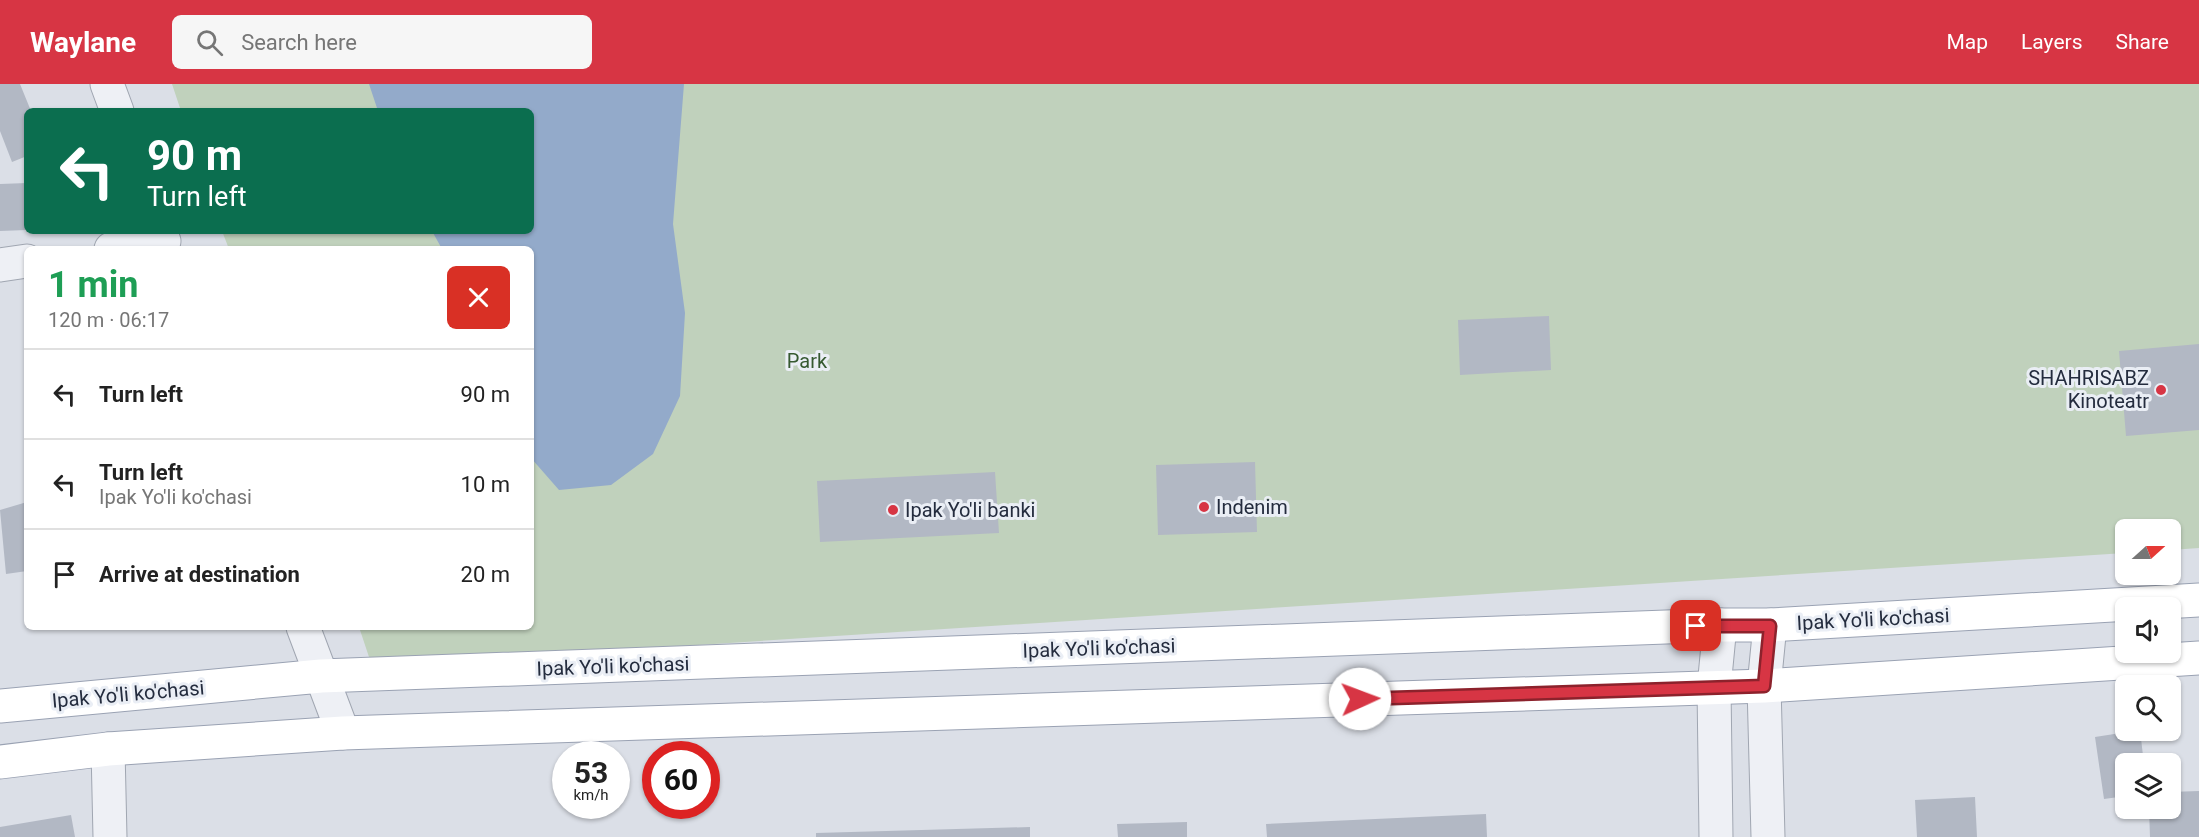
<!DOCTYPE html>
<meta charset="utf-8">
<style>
body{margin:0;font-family:Roboto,sans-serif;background:#f6f6f6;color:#222;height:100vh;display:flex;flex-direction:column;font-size:22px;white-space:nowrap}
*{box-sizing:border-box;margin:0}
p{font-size:20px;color:#767676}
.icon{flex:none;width:33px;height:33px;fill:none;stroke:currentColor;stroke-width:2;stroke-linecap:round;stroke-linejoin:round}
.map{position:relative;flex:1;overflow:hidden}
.drawer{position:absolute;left:24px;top:162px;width:510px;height:384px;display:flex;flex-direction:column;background:#fff;border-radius:9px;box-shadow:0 2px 4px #0004}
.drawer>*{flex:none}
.top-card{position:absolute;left:24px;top:24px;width:510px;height:126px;border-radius:9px;box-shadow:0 2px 4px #0004;background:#0b6e4f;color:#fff;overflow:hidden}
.needle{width:39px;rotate:69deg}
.controls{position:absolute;left:2115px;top:435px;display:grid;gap:12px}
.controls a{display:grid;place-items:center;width:66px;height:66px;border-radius:9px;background:#fff;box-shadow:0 2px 4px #0004;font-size:30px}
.speed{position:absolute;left:552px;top:657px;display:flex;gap:12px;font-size:30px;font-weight:700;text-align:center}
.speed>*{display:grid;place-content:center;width:78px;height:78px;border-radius:50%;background:#fff;box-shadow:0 2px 4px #0004;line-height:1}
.speed small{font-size:15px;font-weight:400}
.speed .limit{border:9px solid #d22;background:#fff;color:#111}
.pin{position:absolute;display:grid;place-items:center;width:51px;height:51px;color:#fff;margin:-26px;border-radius:12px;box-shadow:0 3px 9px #0006}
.me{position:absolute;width:66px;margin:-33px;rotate:88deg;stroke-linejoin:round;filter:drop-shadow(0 0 4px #0008)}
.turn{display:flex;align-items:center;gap:21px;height:126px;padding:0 24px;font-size:27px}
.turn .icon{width:78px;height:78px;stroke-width:2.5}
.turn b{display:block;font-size:42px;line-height:51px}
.round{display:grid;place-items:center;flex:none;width:63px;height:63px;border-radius:9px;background:#f6f6f6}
.headline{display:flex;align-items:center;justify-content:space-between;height:102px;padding:0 24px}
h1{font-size:36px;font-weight:700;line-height:45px;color:#1e9e55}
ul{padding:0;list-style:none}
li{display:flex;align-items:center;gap:18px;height:90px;padding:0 24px;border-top:2px solid #e0e0e0}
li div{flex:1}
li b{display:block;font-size:22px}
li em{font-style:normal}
header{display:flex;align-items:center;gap:36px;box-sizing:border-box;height:84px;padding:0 30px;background:#d73544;color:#fff}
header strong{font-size:28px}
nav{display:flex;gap:33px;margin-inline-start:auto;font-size:21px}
.search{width:420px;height:54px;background:#f6f6f6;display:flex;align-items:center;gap:15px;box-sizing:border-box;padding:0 21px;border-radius:9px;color:#767676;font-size:22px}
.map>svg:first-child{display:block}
.green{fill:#c0d1bc}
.water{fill:#93aaca}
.building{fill:#b2b8c4}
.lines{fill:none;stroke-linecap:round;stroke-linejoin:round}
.minor-casing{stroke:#a0a6b1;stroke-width:35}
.major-casing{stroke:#9aa2b3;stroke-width:35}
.minor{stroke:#eef0f5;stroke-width:33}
.major{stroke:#fff;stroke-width:33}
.route-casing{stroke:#8c222c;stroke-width:15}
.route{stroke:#d73544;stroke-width:10}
.poi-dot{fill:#d73544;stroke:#eaeef5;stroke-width:2}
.labels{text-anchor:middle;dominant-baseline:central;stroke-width:6;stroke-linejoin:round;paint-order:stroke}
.park-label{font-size:20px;fill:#365a31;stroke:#eaeef5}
.poi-label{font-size:20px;fill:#242c3e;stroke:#eaeef5;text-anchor:start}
.street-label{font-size:20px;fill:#242c3e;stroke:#eaeef5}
</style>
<header>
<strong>Waylane</strong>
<div class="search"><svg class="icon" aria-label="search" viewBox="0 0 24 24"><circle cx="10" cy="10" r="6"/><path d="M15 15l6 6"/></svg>Search here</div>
<nav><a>Map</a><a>Layers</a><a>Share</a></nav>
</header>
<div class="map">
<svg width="2199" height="753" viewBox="0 0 2199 753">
<rect width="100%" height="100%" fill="#dbdfe7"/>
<path class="green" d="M 172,0 L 2199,0 L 2199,464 L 2171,466 L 2170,446 L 2126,446 L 2125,469 L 372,582 L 359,543 L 531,543 L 531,165 L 229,165 L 222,147 L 531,147 L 531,27 L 181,27 Z"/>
<path class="water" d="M 369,0 L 684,0 L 673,140 L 685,229 L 680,312 L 653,370 L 611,401 L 559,406 L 531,374 L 531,165 L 442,165 L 432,147 L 531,147 L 531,27 L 378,27 Z"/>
<path class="building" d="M 0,0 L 20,0 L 31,27 L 27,27 L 27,72 L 12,78 L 0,47 Z
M 27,99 L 27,146 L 0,147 L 0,100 Z
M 1549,232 L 1551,286 L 1460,291 L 1458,236 Z
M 2199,260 L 2199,346 L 2126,352 L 2119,267 Z
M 1255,378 L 1257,448 L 1158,451 L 1156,381 Z
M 995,388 L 999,449 L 820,458 L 817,397 Z
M 27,418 L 27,487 L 6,490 L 0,426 Z
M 2140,646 L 2144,680 L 2126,680 L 2126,712 L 2104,715 L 2095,653 Z
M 2199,707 L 2199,753 L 2150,753 L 2149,724 L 2170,724 L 2170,708 Z
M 1975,713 L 1977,753 L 1917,753 L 1915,716 Z
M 1486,730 L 1487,753 L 1267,753 L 1266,740 Z
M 71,731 L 75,753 L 0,753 L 0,743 Z
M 1187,738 L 1187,753 L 1118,753 L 1117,740 Z
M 1030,743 L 1030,753 L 816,753 L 816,749 Z"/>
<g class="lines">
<g class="minor-casing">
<path id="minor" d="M 107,0 L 117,27
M 111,165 L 164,157
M 0,181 L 27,177
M 303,543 L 343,649
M 108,665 L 110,753
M 1716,753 L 1714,603 L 1720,541
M 1768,753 L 1764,602 L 1770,541"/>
</g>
<g class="major-casing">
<path id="major" d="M 0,622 L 321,592 L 1720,541 L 1770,541 L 2199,516
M 0,678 L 108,665 L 343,649 L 1764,602 L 2199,574"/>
</g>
<use href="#minor" class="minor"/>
<use href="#major" class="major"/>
</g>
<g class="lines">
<g class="route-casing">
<path id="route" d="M 1360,615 L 1764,602 L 1770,542 L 1696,542"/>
</g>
<use href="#route" class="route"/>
</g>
<g class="poi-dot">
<circle cx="2161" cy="306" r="6"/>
<circle cx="1204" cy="423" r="6"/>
<circle cx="893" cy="426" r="6"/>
</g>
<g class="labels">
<g class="park-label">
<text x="807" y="277">Park</text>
</g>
<g class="poi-label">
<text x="2149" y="294" text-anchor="end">SHAHRISABZ<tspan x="2149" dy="23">Kinoteatr</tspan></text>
<text x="1216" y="423">Indenim</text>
<text x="905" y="426">Ipak Yo'li banki</text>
</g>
<g class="street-label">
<text transform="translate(1873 535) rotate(-3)">Ipak Yo'li ko'chasi</text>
<text transform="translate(1099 564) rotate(-2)">Ipak Yo'li ko'chasi</text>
<text transform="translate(613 582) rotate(-2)">Ipak Yo'li ko'chasi</text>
<text transform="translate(128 610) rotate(-5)">Ipak Yo'li ko'chasi</text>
</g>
</g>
</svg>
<div class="controls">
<a><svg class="needle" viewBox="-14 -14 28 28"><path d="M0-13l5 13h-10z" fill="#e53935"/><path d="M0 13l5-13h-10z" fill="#767676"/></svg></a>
<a><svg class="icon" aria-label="sound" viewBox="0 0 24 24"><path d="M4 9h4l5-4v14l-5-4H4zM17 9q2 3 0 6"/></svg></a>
<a><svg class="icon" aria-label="search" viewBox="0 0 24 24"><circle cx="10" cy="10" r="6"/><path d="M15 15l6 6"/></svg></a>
<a><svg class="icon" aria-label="layers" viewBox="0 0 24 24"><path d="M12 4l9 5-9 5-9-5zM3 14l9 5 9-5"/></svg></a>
</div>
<div class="speed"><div>53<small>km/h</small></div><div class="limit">60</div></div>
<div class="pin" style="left:1696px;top:542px;background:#d93025"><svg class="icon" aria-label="arrive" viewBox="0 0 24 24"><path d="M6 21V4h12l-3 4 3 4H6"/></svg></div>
<svg class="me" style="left:1360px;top:615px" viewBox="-20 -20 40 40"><circle r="19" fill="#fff"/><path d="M0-13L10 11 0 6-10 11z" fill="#d73544"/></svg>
<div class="top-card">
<div class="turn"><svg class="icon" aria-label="left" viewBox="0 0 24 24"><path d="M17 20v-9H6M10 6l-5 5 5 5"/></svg><div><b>90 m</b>Turn left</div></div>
</div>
<section class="drawer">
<div class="headline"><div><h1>1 min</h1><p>120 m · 06:17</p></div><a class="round" style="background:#d93025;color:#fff"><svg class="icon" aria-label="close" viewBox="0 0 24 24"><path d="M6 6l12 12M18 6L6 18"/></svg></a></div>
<ul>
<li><svg class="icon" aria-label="left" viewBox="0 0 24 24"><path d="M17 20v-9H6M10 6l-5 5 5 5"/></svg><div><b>Turn left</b></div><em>90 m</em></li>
<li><svg class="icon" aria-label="left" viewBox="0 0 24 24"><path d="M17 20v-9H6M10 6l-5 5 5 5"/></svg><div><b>Turn left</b><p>Ipak Yo'li ko'chasi</p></div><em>10 m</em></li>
<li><svg class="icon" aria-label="arrive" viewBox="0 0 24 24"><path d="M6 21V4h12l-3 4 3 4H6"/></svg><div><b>Arrive at destination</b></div><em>20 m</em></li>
</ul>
</section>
</div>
